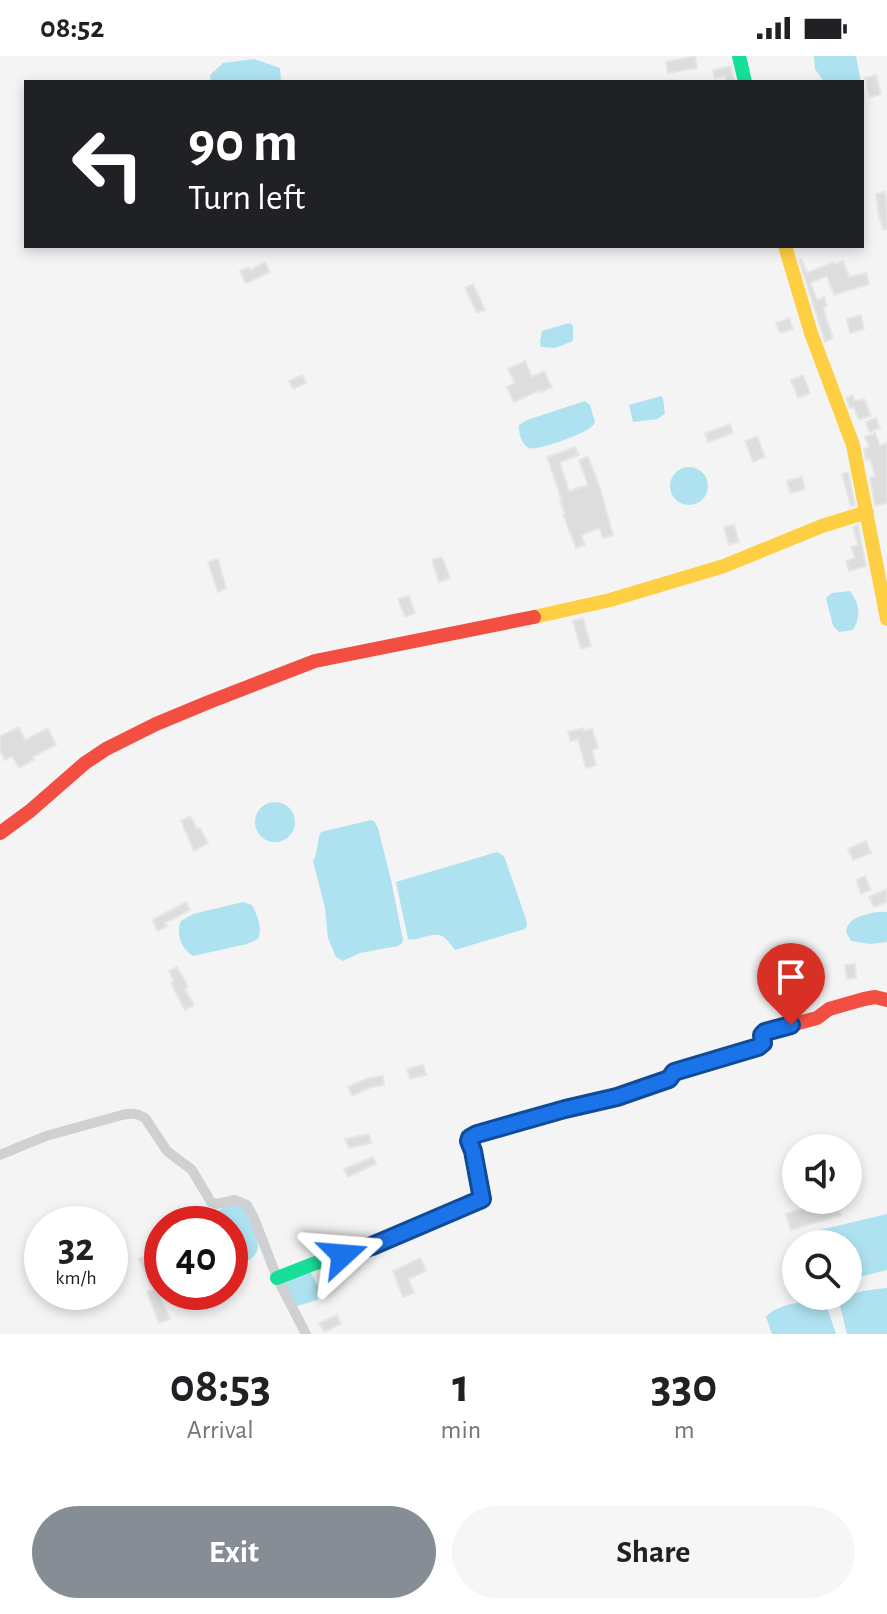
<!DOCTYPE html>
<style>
body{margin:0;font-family:"Alegreya Sans",sans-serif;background:#f6f6f6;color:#202124;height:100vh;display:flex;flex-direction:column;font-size:30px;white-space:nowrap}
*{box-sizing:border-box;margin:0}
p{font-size:26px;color:#757577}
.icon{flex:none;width:44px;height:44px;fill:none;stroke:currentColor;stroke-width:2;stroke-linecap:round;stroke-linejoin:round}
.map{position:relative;height:1278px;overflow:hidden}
.details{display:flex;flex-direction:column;background:#fff;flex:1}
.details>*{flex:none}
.guide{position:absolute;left:24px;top:24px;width:840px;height:168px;border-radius:0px;box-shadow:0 4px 12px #0003;background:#202124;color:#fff;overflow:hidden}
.buttons{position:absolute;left:782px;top:1078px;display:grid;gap:16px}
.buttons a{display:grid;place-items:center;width:80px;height:80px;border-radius:50%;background:#fff;box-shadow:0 4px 12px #0003;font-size:40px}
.speed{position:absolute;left:24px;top:1150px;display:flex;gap:16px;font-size:40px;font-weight:700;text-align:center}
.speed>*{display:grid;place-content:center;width:104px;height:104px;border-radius:50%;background:#fff;box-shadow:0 4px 12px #0003;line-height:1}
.speed small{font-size:20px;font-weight:400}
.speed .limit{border:12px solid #d22;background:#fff;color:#111}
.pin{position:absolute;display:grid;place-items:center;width:68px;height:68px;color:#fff;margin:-82px -34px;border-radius:50% 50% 50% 0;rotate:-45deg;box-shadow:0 0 8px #0007}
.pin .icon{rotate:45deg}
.me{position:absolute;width:88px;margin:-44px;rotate:71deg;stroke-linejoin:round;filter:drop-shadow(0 0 6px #0008)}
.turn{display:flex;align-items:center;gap:28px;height:168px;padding:0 32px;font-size:36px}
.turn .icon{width:104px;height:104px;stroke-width:2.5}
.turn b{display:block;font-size:56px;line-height:68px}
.eta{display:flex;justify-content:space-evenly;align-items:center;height:136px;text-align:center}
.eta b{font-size:48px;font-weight:700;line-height:56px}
.cta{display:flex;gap:16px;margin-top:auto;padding:16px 32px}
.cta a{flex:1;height:92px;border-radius:48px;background:#868d94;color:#fff;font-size:32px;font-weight:700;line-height:92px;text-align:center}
.cta a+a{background:#f6f6f6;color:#202124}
.status{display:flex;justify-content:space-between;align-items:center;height:56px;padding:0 40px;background:#fff;direction:ltr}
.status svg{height:22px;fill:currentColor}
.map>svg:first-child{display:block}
.water{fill:#aee2f0}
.building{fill:#ddddde;stroke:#e5e6e7;stroke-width:2}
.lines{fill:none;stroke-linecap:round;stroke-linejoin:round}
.street{stroke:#ced0d2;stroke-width:10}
.fast{stroke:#16e098;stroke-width:14}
.slow{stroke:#ffcf43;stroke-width:14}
.jam{stroke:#f24e42;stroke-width:14}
.route-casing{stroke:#114b97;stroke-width:20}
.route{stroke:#1a73e8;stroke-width:14}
</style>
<div class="status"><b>08:52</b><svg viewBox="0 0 49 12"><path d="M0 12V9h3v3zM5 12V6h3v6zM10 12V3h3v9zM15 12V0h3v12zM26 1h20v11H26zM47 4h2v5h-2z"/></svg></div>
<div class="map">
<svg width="887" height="1278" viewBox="0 0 887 1278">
<rect width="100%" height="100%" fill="#f4f4f4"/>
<path class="water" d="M 814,0 L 856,0 L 861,26 L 824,26 L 815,13 Z
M 254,3 L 280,12 L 281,26 L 211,26 L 210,19 L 223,7 Z
M 569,267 L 573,269 L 573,285 L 555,292 L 541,291 L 540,285 L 542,275 Z
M 661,340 L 663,342 L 665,358 L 657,363 L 633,366 L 629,349 Z
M 585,345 L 590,349 L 595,366 C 594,368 593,370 591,371 C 585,378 537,395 529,392 C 521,388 518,375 519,369 L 527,364 Z
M670 430a19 19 0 1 1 38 0a19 19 0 1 1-38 0Z
M 850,535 C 860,548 861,560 853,574 L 839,576 L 833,570 L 826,542 L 832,537 Z
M255 766a20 20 0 1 1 40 0a20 20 0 1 1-40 0Z
M 371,764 L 374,765 L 378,772 L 391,824 L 403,884 L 402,887 L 398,890 L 360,897 L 343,905 L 336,901 L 328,882 L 325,852 L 313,805 C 319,795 316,785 321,776 Z
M 497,796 L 504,800 L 526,863 L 527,869 L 525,873 L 455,894 C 452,890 449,886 446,883 C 436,872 420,886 408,883 L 396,826 Z
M 243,846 L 252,849 C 257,858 263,873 258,883 L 247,888 L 193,900 C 182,894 175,877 181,865 L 193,858 Z
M 877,856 L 887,856 L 887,886 L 870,888 L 851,885 L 846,876 C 848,861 864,859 877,856 Z
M 235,1148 L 245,1152 C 258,1185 272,1198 230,1213 L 230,1168 L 197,1168 L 224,1151 Z
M 887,1158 L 887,1214 L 848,1224 L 848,1188 L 805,1188 L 805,1181 L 811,1176 Z
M 310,1214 L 322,1239 L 317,1244 L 294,1251 L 283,1225 Z
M 887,1232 L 887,1278 L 847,1278 L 839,1246 C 850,1235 870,1234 887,1232 Z
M 822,1243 L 825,1245 L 836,1278 L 772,1278 L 766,1261 C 778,1247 805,1246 822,1243 Z"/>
<path class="building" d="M 695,0 L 697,12 L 668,17 L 666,6 Z
M 731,10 L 735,26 L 726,26 L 725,20 L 715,22 L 713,14 Z
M 876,19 L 881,38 L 870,41 L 865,22 Z
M 885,136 L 887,149 L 887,173 L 883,173 L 880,162 L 879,162 L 876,138 Z
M 801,203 L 807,217 L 834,206 L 835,208 L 843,205 L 849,221 L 866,217 L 869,228 L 834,239 L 827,220 L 810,227 L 817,244 L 824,241 L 827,250 L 823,252 L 833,282 L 825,286 L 799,204 Z
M 265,206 L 270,216 L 247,227 L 245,226 L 240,215 L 249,211 L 250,214 Z
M 473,228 L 485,254 L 477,257 L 465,232 Z
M 861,259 L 864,273 L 850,277 L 847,263 Z
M 789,262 L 793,273 L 780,277 L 776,267 Z
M 525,305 L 532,321 L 544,315 L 552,331 L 541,336 L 540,334 L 514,346 L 507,331 L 515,327 L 508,313 Z
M 302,319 L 306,327 L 293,333 L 289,325 Z
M 803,319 L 810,337 L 798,342 L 791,324 Z
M 853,339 L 855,345 L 864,343 L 871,360 L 859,364 L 854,351 L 850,352 L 846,342 Z
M 876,362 L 880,372 L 869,376 L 866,366 Z
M 730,368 L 733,377 L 708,386 L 705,377 Z
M 875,377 L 880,390 L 887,387 L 887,447 L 875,450 L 870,422 L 875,420 L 870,402 L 866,404 L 864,393 L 869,391 L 865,381 Z
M 757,380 L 765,401 L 753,406 L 745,385 Z
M 575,391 L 579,399 L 560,406 L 569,435 L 588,429 L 579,404 L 588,400 L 600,432 L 613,479 L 603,482 L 599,472 L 581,479 L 585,489 L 576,492 L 563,458 L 565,458 L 560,445 L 562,445 L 547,401 Z
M 848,416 L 855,449 L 851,450 L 842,418 Z
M 802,421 L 805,433 L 790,437 L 787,425 Z
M 734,469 L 739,486 L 729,489 L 724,471 Z
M 858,469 L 866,510 L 849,515 L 846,505 L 855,502 L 851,491 L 858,489 L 853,471 Z
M 442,501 L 450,522 L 439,526 L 432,504 Z
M 216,503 L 218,503 L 226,532 L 218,536 L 208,506 Z
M 409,540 L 415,557 L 405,561 L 398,543 Z
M 583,562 L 591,590 L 581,593 L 573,565 Z
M 19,671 L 25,684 L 48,672 L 56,689 L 32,701 L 34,704 L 19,712 L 12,700 L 5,704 L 0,694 L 0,680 Z
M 584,672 L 584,675 L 592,673 L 598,692 L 592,694 L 596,709 L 586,712 L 578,683 L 571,685 L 568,676 Z
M 190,760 L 197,773 L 200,772 L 208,787 L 194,795 L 181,765 Z
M 866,785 L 871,797 L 853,804 L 848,793 Z
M 865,820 L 871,834 L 861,838 L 856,824 Z
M 887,833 L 887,846 L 874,851 L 869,841 Z
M 186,846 L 190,854 L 165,867 L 167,870 L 158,875 L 153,866 L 154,863 Z
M 855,908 L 856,922 L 847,923 L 845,909 Z
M 177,911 L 188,931 L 185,933 L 194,949 L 185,954 L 171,927 L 174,925 L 169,915 Z
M 423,1009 L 426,1019 L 410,1023 L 407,1013 Z
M 383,1020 L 384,1029 L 371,1031 L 352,1040 L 348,1031 L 368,1022 Z
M 369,1078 L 371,1087 L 349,1092 L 345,1083 Z
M 373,1101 L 376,1108 L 348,1121 L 344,1113 Z
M 831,1144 L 836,1144 L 841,1159 L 791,1174 L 786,1158 Z
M 148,1199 L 160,1227 L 151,1231 L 139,1203 Z
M 420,1202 L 426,1215 L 408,1223 L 414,1237 L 403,1241 L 393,1215 Z
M 156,1232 L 170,1263 L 159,1267 L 147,1236 Z
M 337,1259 L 341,1268 L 324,1276 L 319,1267 Z"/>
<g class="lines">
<path class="street" d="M 0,1099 L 46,1080 L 122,1059 C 131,1057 137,1057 145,1062 L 167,1095 L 192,1114 L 211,1146 L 217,1148 L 235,1144 L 247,1149 L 254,1162 L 277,1222 L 306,1278"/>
<path class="fast" d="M 739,0 L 745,26
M 277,1222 L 313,1208 L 372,1190 L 482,1143 L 473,1095 L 469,1085 L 470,1082 L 477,1078 L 537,1062"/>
<path class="slow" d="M 785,190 L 811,277 L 853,389 L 887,563
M 534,561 L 610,544 L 724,510 L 822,470 L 867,456"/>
<path class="jam" d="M 0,777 L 30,755 L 85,707 L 106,693 L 156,668 L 209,646 L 315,605 L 534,561
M 537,1062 L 645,1031 L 669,1023 L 674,1016 L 758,991 L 763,987 L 762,979 L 765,976 L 817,962 L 829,953 L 864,943 L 875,941 L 887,944"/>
</g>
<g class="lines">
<g class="route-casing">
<path id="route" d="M 343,1199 L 372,1190 L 482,1143 L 473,1095 L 469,1085 L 470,1082 L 477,1078 L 565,1053 L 617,1041 L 669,1023 L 674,1016 L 758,991 L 763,987 L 762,979 L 765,976 L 791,969"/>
</g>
<use href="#route" class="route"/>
</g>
</svg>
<div class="buttons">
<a><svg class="icon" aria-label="sound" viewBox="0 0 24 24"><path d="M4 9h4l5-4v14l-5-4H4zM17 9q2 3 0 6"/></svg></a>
<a><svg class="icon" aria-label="search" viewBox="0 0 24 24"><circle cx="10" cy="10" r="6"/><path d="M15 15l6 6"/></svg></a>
</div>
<div class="speed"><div>32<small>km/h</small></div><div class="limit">40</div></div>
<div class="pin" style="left:791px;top:969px;background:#d93025"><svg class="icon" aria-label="arrive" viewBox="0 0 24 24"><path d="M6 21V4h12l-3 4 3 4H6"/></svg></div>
<svg class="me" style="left:343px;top:1199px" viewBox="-20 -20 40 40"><path d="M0-17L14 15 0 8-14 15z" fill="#1a73e8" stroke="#fff" stroke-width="4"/></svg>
<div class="guide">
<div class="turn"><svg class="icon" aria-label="left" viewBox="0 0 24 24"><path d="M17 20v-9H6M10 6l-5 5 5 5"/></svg><div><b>90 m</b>Turn left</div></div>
</div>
</div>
<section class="details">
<div class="eta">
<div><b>08:53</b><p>Arrival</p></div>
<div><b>1</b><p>min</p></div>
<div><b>330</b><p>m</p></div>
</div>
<div class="cta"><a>Exit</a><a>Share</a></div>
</section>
